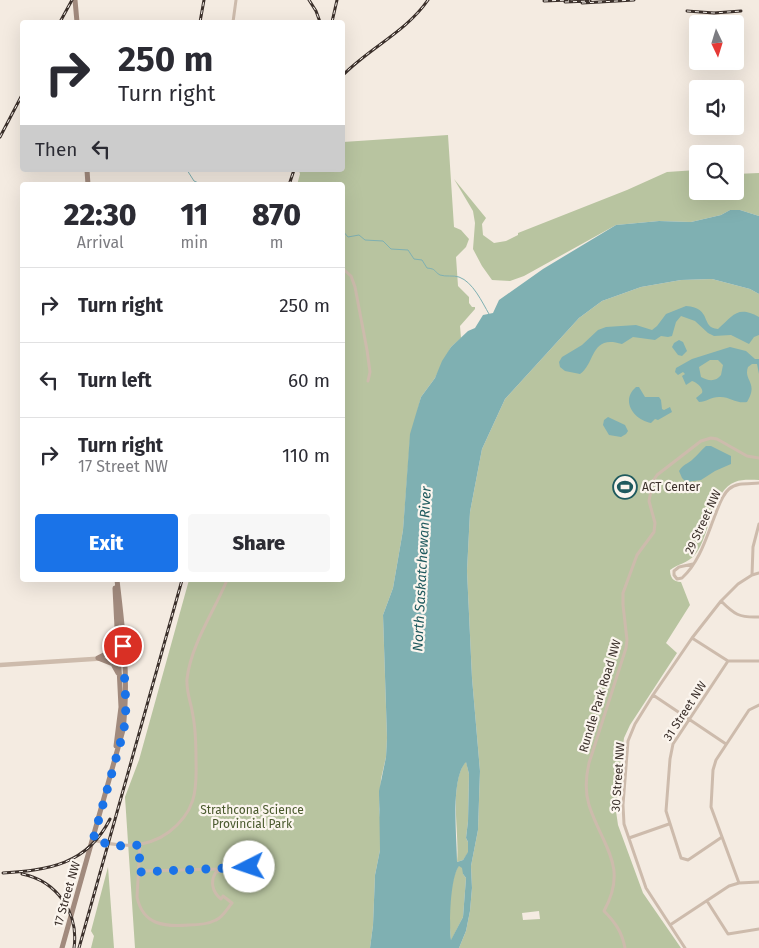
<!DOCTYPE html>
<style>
body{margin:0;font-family:"Fira Sans",sans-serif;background:#f7f7f7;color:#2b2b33;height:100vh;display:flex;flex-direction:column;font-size:19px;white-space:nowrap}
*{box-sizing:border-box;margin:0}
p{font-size:16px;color:#7c7c81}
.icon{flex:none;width:28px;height:28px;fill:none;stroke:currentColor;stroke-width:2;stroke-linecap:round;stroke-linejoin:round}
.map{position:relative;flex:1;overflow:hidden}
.sheet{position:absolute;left:20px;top:182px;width:325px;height:400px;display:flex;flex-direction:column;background:#fff;border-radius:5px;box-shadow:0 5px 20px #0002}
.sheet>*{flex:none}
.guide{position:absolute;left:20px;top:20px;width:325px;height:152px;border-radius:5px;box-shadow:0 5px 20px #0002;background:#fff;color:#2b2b33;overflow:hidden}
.needle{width:32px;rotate:176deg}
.controls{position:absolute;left:689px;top:15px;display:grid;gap:10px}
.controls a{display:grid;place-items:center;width:55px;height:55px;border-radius:5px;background:#fff;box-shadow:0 5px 20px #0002;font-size:25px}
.pin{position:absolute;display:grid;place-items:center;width:42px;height:42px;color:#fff;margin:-21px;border:2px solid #fff;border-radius:50%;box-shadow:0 1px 5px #0007}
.me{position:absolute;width:55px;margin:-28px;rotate:266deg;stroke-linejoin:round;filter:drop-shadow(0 0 4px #0008)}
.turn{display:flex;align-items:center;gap:18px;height:105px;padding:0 15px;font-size:22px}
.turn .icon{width:65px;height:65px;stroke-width:2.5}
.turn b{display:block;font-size:35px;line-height:42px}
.then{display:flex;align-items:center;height:48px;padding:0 15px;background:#0003;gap:10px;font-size:19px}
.eta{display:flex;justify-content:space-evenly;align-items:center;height:85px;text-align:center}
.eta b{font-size:30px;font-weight:800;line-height:35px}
.button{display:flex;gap:10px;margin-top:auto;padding:10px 15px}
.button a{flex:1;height:58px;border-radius:5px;background:#1a73e8;color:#fff;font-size:20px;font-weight:800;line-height:58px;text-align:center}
.button a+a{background:#f7f7f7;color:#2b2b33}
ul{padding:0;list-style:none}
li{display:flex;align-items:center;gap:15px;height:75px;padding:0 15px;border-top:1px solid #e1e1e2}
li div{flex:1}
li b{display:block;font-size:19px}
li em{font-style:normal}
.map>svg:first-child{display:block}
.green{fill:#b8c4a0;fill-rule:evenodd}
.water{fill:#7fb0b2;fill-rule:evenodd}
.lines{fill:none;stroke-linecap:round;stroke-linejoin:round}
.stream{stroke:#7fb0b2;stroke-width:1}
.minor{stroke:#cdbbac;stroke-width:3}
.tertiary{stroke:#cdbbac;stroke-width:4.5}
.secondary{stroke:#a18a7d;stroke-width:5}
.rail-casing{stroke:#3b302b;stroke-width:3}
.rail{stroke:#fbf5ee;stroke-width:1;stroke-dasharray:4;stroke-linecap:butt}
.route{stroke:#1a73e8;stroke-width:9;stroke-dasharray:0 16.2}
.labels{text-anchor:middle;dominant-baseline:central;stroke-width:4.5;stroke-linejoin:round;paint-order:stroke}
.poi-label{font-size:12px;fill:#3b302b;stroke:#fbf5ee;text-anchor:start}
.street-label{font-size:12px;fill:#3b302b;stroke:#fbf5ee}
.park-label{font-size:12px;fill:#4a5a2e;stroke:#fbf5ee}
.water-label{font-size:14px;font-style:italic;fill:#1f5a5e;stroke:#fbf5ee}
</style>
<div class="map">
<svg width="759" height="948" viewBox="0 0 759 948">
<rect width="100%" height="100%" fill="#f4ebe1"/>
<path class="green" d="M 448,135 L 454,227 L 461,230 L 469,239 L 466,247 L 456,257 L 458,286 L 469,297 L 469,303 L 472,307 L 475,307 L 475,309 L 460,326 L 461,338 L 451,347 L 435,378 L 421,397 L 410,441 L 403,530 L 393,588 L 383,615 L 387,738 L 386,757 L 381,779 L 379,809 L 381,826 L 380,850 L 375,875 L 373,925 L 370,948 L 135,948 L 125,797 L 139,760 L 189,580 L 342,580 L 342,185 L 297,185 L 300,174 L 299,170 L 342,170 L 343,142 Z
M 697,170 L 698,191 L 735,191 L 735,174 L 759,173 L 759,216 L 740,210 L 730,210 L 721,215 L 691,222 L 659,221 L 616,225 L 524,276 L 510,281 L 492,280 L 482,266 L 473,249 L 475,223 L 473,211 L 454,179 L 486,218 L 482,224 L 483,235 L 494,243 L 506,241 L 518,235 L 518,233 L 627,190 L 667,172 Z
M 712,279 L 750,289 L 759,294 L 759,480 C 752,480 742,479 735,482 C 711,491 710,538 694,556 C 687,563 678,564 670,570 C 670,577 673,582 681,582 L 690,605 L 666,643 L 677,653 L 630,725 L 624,738 L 619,774 L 616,811 L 618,825 L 643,893 L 681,948 L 459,948 L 466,931 L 470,911 L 472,888 L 471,866 L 478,830 L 480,771 L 472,678 L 467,571 L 470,512 L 482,449 L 505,399 L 579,318 L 602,301 L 641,287 L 681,280 ZM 539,911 L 540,919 L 523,920 L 522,913 Z
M 466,761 L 469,774 L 468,821 L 466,838 L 468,842 L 468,853 L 463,860 L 457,862 C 460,834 448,784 466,761 Z
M 459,865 L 463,868 L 463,874 L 466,878 L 463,917 L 451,941 C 449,922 448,882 459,865 Z
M 108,867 L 114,948 L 91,948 L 94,936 L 91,931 Z"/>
<path class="water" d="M 730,210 L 740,210 L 759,216 L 759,294 L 750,289 L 712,279 L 681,280 L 641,287 L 602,301 L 579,318 L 505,399 L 482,449 L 470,512 L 467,571 L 472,678 L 480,771 L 478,830 L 471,866 L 472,888 L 470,911 L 466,931 L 459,948 L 370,948 L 373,925 L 375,875 L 380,850 L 379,791 L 386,757 L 387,738 L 383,615 L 393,588 L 403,530 L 410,434 L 421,397 L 435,378 L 442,361 L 451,347 L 468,331 L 475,328 L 483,315 L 493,313 L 499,300 L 543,269 L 616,225 L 659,221 L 691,222 L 721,215 ZM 466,762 L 469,774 L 468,821 L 466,838 L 468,842 L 468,852 L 463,860 L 457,862 C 457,838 450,779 466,762 ZM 459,866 L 462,868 L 463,874 L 466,878 L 463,917 L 451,940 C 449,925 450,878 459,866 Z
M 686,306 C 713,308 700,328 718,329 C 733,316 737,305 759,317 L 759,335 L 754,337 L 749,344 L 731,335 L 714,336 L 708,333 L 695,321 L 681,316 L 676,322 L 672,336 L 668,337 L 661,336 L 655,340 L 633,337 L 622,344 C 590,334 596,363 580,374 L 565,371 L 560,367 L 559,362 L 562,357 L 582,345 L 598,330 L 606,327 L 636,325 L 652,330 L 657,326 L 666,314 Z
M 679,340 L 683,342 L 687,351 L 682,356 L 678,355 L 672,347 L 674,343 Z
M 730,347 L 746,351 L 755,359 L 759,359 L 759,374 L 757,364 L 752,364 L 748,367 C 743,381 759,382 747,402 C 736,404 729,396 719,397 C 711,397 706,402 699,402 L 696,398 L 702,393 C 704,388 696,382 692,381 L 686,385 L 682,376 L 685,374 L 683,372 L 678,375 L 675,372 L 676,368 L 692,359 ZM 710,360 L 718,360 L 723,365 L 721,375 C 716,382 708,381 701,377 L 699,367 Z
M 636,387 L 639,387 L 645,397 L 659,397 L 661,400 L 662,409 L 664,410 L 670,407 L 672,412 L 658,420 L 655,419 L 651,423 C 634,420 620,401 636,387 Z
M 608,417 L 625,425 L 628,431 L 626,434 L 621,437 L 609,435 L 603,425 L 604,420 Z
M 706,446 L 711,446 L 731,456 L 731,464 L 715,471 L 701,480 L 686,482 L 682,478 L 679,471 C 683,464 688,464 693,459 C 698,455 701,450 706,446 Z"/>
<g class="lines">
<path class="stream" d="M 157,170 L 161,170
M 187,170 L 194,181 L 203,185
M 212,185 L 216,184 L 220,185
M 342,230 L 348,237 L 359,235 L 365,240 L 383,241 L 391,249 L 408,250 L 414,259 L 422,260 L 427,268 C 437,269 433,271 440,275 C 446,277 453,275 459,277 C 473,282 482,302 489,314"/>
<path class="minor" d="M 233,22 L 236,0
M 342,268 L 351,276 L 355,287 L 367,350 L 370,372 L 368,381
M 693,564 L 679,567 L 674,571 L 674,575 L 677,579 L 682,578 C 700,562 707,535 716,513 C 719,505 722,495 729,489 C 737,482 750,484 759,483
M 752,575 L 753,547 L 759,524
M 721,601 C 734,614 739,618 759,617
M 692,638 L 728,661 L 759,661
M 653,695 L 726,744
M 722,837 L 691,858 L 688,860 L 681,858 L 666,811 L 670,759 L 673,744 L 728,661
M 629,838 L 669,824
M 93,840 C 119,847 146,849 169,832 C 195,812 197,792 196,761 C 196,746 196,731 193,716 C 191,702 186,692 187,679 C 191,644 214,612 227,580
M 140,845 L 137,897 C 143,925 164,927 189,925 C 198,925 208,924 216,920 C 223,917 227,909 232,903 L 223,896 L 221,899 C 212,892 210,881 216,872 L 230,869
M 230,869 L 249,867
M 139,871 L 221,869
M 739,883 L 711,807 L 713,770 L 716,760 L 749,710 L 759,705
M 707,901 L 728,934 L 759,929
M 670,925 L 729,886 L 739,883 L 759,882
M 625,948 C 622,932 615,922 604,911 C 629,866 602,846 589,805 C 585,792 586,776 589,763 L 626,648 L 627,640 L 623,605 L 623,593 L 637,555 L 654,532 L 655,523 L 649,501 L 653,481 L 657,475 L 701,441 L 711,438 L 717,439 L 747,456 L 759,458
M 685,948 L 646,888 L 624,824 L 623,805 L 628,741 L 635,724 L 653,695 L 692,638 L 721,601 L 738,584 L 752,575 L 759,573"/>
<path class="tertiary" d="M 0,665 L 124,657"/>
<path class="secondary" d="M 75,0 L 77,22
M 87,170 L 88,185
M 115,588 L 121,707 L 116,746
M 98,658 L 113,664 L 118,673
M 98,658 L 110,652 L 116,640
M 62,948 L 123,730 C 129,680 123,630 117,580"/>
<g class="rail-casing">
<path id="rail" d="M 309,0 L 316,11 L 320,22
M 544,1 L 569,0
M 565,2 L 590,1
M 582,3 L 634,0
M 687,11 L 714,13 L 741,11
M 60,22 L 72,0
M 200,22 L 204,0
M 332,22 L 337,0
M 342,76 C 369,48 406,32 428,0
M 0,137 L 22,95
M 289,185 L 294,170
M 3,873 C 48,870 87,865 110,819
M 22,874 C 57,881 79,913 74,948
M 79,948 L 182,580"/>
</g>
<use href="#rail" class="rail"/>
</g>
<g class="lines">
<path class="route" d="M 123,646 L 126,707 L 124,730 L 93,840 L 116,846 L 140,845 L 139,872 L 249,867"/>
</g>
<defs>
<g id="stadium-ring" transform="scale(1.25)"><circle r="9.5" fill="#fbf5ee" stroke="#1f5a5e" stroke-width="1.5"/><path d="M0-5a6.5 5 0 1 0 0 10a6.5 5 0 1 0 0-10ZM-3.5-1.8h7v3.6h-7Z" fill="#1f5a5e"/></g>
</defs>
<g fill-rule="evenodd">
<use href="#stadium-ring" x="625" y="487"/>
</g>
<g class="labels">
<g class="poi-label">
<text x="642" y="487">ACT Center</text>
</g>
<g class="street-label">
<text transform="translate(703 522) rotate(-65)">29 Street NW</text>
<text transform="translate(600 696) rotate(-73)">Rundle Park Road NW</text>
<text transform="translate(685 711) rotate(-57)">31 Street NW</text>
<text transform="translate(618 777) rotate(-86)">30 Street NW</text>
<text transform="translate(67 894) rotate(-74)">17 Street NW</text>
</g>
<g class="park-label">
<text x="252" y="810">Strathcona Science<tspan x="252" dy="14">Provincial Park</tspan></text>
</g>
<g class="water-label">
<text transform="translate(422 569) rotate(-87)">North Saskatchewan River</text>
</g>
</g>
</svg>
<div class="controls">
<a><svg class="needle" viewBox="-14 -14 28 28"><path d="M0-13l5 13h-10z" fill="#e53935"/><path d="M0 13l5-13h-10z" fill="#7c7c81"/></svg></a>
<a><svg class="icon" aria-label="sound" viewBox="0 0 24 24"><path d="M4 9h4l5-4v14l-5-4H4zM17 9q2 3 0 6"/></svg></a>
<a><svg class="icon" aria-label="search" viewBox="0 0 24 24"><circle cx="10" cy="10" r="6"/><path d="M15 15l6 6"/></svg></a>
</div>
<div class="pin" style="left:123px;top:646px;background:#d93025"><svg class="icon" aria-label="arrive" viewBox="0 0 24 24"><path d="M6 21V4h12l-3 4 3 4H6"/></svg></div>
<svg class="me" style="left:249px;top:867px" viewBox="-20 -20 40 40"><circle r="19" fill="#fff"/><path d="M0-13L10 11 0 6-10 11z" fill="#1a73e8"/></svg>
<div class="guide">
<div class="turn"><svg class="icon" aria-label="right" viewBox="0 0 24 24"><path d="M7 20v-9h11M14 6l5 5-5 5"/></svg><div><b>250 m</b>Turn right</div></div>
<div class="then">Then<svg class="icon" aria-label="left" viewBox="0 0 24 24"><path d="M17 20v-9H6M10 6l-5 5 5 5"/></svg></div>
</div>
<section class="sheet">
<div class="eta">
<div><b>22:30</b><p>Arrival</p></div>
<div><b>11</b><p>min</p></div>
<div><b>870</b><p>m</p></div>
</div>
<ul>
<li><svg class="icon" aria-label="right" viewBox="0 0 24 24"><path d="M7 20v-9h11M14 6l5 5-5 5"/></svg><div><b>Turn right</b></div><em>250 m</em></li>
<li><svg class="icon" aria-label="left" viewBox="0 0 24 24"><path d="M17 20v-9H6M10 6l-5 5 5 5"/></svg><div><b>Turn left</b></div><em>60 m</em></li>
<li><svg class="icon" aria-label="right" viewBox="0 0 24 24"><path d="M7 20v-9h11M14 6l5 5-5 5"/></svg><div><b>Turn right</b><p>17 Street NW</p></div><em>110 m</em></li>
</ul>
<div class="button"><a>Exit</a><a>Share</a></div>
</section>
</div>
